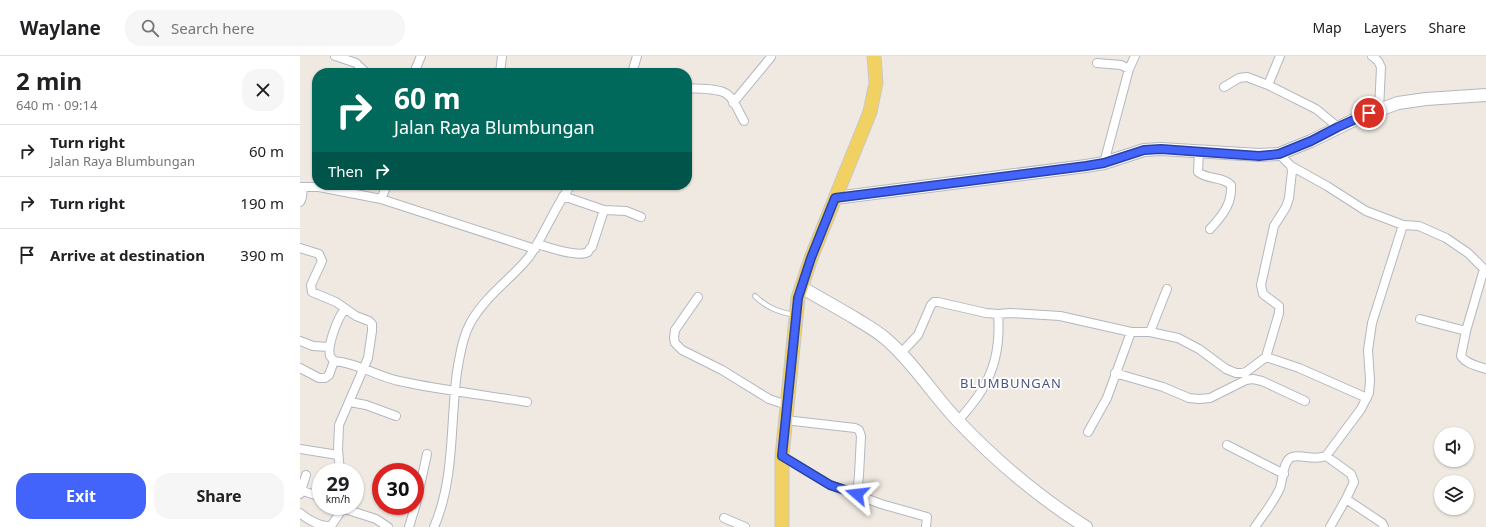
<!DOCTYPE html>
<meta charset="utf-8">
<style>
body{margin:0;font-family:"Noto Sans",sans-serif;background:#f6f6f6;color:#202124;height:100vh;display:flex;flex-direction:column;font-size:15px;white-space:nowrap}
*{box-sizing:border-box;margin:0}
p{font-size:13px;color:#757577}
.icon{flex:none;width:22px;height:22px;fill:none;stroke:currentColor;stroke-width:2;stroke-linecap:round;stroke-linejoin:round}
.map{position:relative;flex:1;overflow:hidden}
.details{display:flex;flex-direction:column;background:#fff;width:300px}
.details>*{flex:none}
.hud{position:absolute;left:12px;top:12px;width:380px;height:122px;border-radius:16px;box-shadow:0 1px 3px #0004;background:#00695c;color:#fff;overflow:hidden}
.buttons{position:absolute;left:1134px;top:371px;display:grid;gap:8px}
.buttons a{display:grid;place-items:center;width:40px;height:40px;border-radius:50%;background:#fff;box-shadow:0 1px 3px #0004;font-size:20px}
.speed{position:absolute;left:12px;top:407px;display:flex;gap:8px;font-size:20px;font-weight:700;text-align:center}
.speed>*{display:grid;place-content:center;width:52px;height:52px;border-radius:50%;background:#fff;box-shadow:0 1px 3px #0004;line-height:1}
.speed small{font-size:10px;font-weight:400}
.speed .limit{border:6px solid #d22;background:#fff;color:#111}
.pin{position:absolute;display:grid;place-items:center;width:34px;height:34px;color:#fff;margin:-17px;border:2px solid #fff;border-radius:50%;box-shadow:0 1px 4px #0007}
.me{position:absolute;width:44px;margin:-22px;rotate:287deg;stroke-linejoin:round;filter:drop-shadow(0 0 3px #0008)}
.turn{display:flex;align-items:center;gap:14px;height:84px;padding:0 16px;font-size:18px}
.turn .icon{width:52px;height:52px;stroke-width:2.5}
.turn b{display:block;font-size:28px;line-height:34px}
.then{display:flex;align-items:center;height:38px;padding:0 16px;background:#0003;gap:8px;font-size:15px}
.round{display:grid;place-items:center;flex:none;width:42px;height:42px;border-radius:16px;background:#f6f6f6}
.summary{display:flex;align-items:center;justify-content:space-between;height:68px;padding:0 16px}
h1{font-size:24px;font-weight:700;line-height:30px}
.button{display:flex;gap:8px;margin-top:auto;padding:8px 16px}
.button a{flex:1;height:46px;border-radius:16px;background:#4264fb;color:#fff;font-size:16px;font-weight:700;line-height:46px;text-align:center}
.button a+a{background:#f6f6f6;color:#202124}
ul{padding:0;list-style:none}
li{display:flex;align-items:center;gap:12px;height:52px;padding:0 16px;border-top:1px solid #e0e0e0}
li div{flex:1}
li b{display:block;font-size:15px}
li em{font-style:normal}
header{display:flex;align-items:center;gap:24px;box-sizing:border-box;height:56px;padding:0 20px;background:#fff;border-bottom:1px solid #e0e0e0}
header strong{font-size:19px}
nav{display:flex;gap:22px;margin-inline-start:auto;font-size:14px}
.search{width:280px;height:36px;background:#f6f6f6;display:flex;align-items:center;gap:10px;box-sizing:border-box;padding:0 14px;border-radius:16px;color:#757577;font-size:15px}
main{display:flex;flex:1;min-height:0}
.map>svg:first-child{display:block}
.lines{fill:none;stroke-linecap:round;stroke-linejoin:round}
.lane-casing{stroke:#b4b7c1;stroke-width:6}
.street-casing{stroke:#b4b7c1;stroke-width:10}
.secondary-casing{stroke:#b4b7c1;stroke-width:14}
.primary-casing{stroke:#c9c9c9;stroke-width:15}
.lane{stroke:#fff;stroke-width:4}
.street{stroke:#fff;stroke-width:8}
.secondary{stroke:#fff;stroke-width:12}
.primary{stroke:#f2d163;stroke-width:13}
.route-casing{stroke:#2b41a3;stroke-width:10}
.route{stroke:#4264fb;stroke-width:7}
.labels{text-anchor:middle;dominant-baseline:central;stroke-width:3.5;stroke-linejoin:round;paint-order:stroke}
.quarter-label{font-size:13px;letter-spacing:1px;fill:#4d5680;stroke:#fff}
</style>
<header>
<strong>Waylane</strong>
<div class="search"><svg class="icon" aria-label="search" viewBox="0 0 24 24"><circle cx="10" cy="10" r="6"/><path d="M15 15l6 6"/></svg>Search here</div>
<nav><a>Map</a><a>Layers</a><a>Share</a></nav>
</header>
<main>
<section class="details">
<div class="summary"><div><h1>2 min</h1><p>640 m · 09:14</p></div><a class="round"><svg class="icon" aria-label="close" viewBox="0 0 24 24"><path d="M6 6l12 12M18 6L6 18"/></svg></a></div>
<ul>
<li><svg class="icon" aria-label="right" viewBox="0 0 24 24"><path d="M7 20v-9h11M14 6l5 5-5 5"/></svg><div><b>Turn right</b><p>Jalan Raya Blumbungan</p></div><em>60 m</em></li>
<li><svg class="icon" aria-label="right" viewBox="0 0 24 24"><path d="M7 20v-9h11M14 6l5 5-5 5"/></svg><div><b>Turn right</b></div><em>190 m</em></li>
<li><svg class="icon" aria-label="arrive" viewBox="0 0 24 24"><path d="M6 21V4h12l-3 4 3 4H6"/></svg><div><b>Arrive at destination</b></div><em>390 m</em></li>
</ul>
<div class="button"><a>Exit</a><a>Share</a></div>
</section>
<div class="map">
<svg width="1186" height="471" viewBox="0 0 1186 471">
<rect width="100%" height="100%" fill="#efe9e1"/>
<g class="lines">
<g class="lane-casing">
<path id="lane" d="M 455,240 C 467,252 479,256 495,259"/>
</g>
<g class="street-casing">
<path id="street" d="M 35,0 L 56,7 L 66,17
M 1072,0 L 1078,5 L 1081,11 L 1079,54
M 797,7 L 821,9 L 829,13
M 114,17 L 121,0
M 200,17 L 202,0
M 332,17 L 337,0
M 968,29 L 980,0
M 924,31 L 939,22 L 947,21 L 968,29 L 1016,53 L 1038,71
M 387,32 C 397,33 419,32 427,38 C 435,44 439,57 444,65
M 433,47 L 471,1
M 899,95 L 898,116 C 908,124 922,120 931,129 C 932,148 923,159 910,173
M 979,98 L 991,110 L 1027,130 L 1066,155 L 1103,169 L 1119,170 L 1146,182 L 1168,197 L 1186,215
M 804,107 L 829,13 L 835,0
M 0,131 L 2,131 C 3,137 3,141 0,146
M 2,131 L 19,131 L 81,143 L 235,193
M 263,140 L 304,154 L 326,155 L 341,161
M 81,143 L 87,129
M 237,188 C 249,191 277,202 288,196 C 288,195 291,191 292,191 L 304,154
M 0,192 L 19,198 L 22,205 L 11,229 L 12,236 L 36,246 L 56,260 L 69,265 L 72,268 L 72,275 L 68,302 L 39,369 L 38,394 L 40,416
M 1184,213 L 1166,275 L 1161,300 C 1166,308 1178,310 1186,313
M 398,241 L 375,274 L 374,282 L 375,287 L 382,294 L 422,314 L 469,343 L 487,349
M 1120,263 L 1166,275
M 850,276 L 867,233
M 0,285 L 13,290 L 29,291
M 601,297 L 618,279 L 631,249 L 634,246 L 638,246 L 686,257 L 698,258 L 710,257 L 760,260 L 831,276 L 850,276 L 878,282 L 899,293 L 926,313 L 936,317 L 942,317 L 946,316 L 966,301 L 979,257 L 979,250 L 963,238 L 961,229 L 974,170 L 986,151 L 989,142 L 992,115 L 991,110
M 966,301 L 999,312 L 1067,342
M 34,305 C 58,307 76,320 99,325 C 141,334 184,339 227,346
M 0,312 L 19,322 L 25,322 L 29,319 L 34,305 L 30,300 C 27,289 38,261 45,253
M 815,317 L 863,331 L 889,342 L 899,343 L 910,342 L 946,324 L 953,323 L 962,325 L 1005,345
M 50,346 L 66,349 L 96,360
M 485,364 L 555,372 L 559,374 L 561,380 L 559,419 L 557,438
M 658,365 C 667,354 678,343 684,330 C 697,308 700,283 698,258
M 788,376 L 807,342 L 831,276
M 927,389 L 984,418
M 0,393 L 38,399
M 482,400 L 530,429 L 581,448 L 627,461 L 626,471
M 1026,400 L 1051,418 L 1054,426 L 1046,443 L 1030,471
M 0,434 L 21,441
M 0,438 L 6,419
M 1046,443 L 1082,467 L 1084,471
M 42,450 L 45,453 L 76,463 L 88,471
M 0,457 C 8,464 21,471 31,470 L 43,452
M 424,462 L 445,471
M 109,471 L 116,448 L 127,398
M 134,471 C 155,423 150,367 157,316 C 160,298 163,279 172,264 C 187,239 211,223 229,201 C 245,178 254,152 271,129
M 955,471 C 963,459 974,446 980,432 C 983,423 983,404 992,401 C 1003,398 1012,405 1026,400 L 1061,353 L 1069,337 L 1070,324 L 1068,294 L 1072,267 L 1103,169"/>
</g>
<g class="secondary-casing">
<path id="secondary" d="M 535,142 L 786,110 L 804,107 L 844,94 L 861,93 L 959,99 L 979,98 L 1011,85 L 1060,61 L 1098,47 L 1126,43 L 1186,39
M 501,231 C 518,241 536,251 553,261 C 564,268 576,274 586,283 C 614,307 633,339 658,365 C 696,405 740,442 786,471"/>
</g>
<g class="primary-casing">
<path id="primary" d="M 482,471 L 482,400 L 498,242 L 511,202 L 570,56 L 576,27 L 574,0"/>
</g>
<use href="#lane" class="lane"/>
<use href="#street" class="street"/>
<use href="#secondary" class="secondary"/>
<use href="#primary" class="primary"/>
</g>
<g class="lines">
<g class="route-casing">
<path id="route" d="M 557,438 L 530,429 L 482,400 L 498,242 L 511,202 L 535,142 L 786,110 L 804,107 L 844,94 L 861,93 L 959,100 L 979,98 L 1011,85 L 1038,71 L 1069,57"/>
</g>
<use href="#route" class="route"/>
</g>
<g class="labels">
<g class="quarter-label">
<text x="711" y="327">BLUMBUNGAN</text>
</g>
</g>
</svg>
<div class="buttons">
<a><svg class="icon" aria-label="sound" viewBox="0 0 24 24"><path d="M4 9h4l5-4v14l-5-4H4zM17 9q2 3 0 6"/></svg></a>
<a><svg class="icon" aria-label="layers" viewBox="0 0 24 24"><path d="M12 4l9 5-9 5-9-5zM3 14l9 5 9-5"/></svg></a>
</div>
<div class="speed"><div>29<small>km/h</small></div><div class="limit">30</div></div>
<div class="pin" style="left:1069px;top:57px;background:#d93025"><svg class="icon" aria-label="arrive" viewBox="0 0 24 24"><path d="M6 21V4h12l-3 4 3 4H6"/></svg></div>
<svg class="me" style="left:557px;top:438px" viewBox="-20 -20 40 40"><path d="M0-17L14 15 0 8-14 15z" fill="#4264fb" stroke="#fff" stroke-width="4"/></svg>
<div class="hud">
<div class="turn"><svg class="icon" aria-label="right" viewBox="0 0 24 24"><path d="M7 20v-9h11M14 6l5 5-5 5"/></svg><div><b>60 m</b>Jalan Raya Blumbungan</div></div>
<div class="then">Then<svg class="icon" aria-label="right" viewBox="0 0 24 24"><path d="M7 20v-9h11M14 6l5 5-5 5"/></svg></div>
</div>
</div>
</main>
